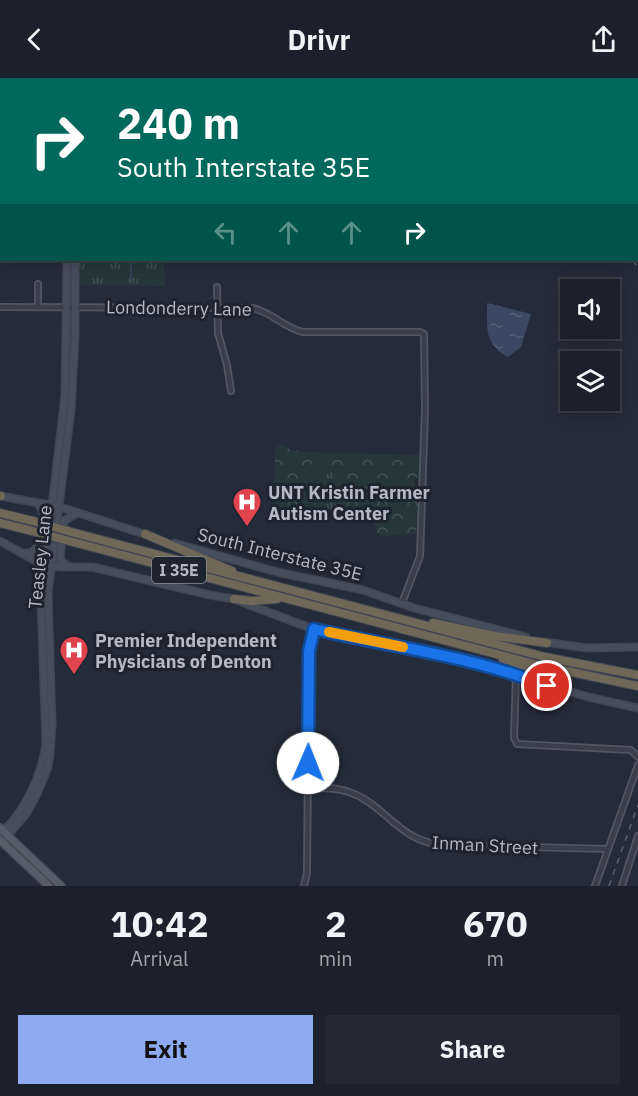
<!DOCTYPE html>
<style>
body{margin:0;font-family:"IBM Plex Sans",sans-serif;background:#242834;color:#f1f3f6;height:100vh;display:flex;flex-direction:column;font-size:22px;white-space:nowrap}
*{box-sizing:border-box;margin:0}
p{font-size:20px;color:#a0a3a9}
.icon{flex:none;width:33px;height:33px;fill:none;stroke:currentColor;stroke-width:2;stroke-linecap:round;stroke-linejoin:round}
.map{position:relative;height:808px;overflow:hidden}
.sheet{display:flex;flex-direction:column;background:#1b202c;flex:1}
.sheet>*{flex:none}
.top-card{position:absolute;left:0px;top:0px;width:639px;height:183px;box-shadow:0 3px 15px #0003,0 0 0 2px #393e48;background:#00695c;color:#fff;overflow:hidden}
.tools{position:absolute;left:560px;top:201px;display:grid;gap:12px}
.tools a{display:grid;place-items:center;width:60px;height:60px;border-radius:0px;background:#1b202c;box-shadow:0 3px 15px #0003,0 0 0 2px #393e48;font-size:30px}
.pin{position:absolute;display:grid;place-items:center;width:51px;height:51px;color:#fff;margin:-26px;border:3px solid #fff;border-radius:50%;box-shadow:0 2px 6px #0007}
.me{position:absolute;width:66px;margin:-33px;rotate:1deg;stroke-linejoin:round;filter:drop-shadow(0 0 4px #0008)}
.turn{display:flex;align-items:center;gap:21px;height:126px;padding:0 18px;font-size:27px}
.turn .icon{width:78px;height:78px;stroke-width:2.5}
.turn b{display:block;font-size:42px;line-height:51px}
.lanes{display:flex;align-items:center;height:57px;padding:0 18px;background:#0003;justify-content:center;gap:30px;direction:ltr}
.lanes .off{opacity:.35}
.eta{display:flex;justify-content:space-evenly;align-items:center;height:102px;text-align:center}
.eta b{font-size:36px;font-weight:700;line-height:42px}
.action{display:flex;gap:12px;margin-top:auto;padding:12px 18px}
.action a{flex:1;height:69px;border-radius:0px;background:#8eaaf0;color:#111;font-size:24px;font-weight:700;line-height:69px;text-align:center}
.action a+a{background:#242834;color:#f1f3f6}
header{display:flex;justify-content:space-between;align-items:center;height:78px;padding:0 18px;background:#1b202c;font-size:27px;font-weight:700}
.map>svg:first-child{display:block}
.grass{fill:url(#grass-tufts)}
.forest{fill:url(#forest-crowns)}
.water{fill:url(#water-ripples)}
.lines{fill:none;stroke-linecap:round;stroke-linejoin:round}
.stream{stroke:#3b4862;stroke-width:1.5}
.street-casing{stroke:#505662;stroke-width:8}
.secondary-casing{stroke:#414753;stroke-width:9}
.primary-casing{stroke:#414753;stroke-width:10}
.highway-casing{stroke:#404652;stroke-width:10}
.street{stroke:#383e4b;stroke-width:4.5}
.secondary{stroke:#464d5d;stroke-width:6}
.primary{stroke:#565d6a;stroke-width:7}
.highway{stroke:#706856;stroke-width:8}
.rail{stroke:#5a6171;stroke-width:1.5;stroke-dasharray:6 6;stroke-linecap:butt}
.highway-bridge-casing{stroke:#404652;stroke-width:10;stroke-linecap:butt}
.highway-bridge{stroke:#706856;stroke-width:8}
.route-casing{stroke:#114b97;stroke-width:15}
.route{stroke:#1a73e8;stroke-width:10}
.slow{stroke:#f59e0b;stroke-width:10}
.labels{text-anchor:middle;dominant-baseline:central;stroke-width:6;stroke-linejoin:round;paint-order:stroke}
.shield{fill:#1d232f;stroke:#868c99;stroke-width:1.5}
.shield-label{font-size:16px;font-weight:bold;fill:#b3b9c6}
.street-label{font-size:18px;fill:#b3b9c6;stroke:#1d232f}
.poi-label{font-size:18px;font-weight:bold;fill:#b3b9c6;stroke:#1d232f;text-anchor:start}
</style>
<header><svg class="icon" aria-label="back" viewBox="0 0 24 24"><path d="M15 5l-7 7 7 7"/></svg>Drivr<svg class="icon" aria-label="share" viewBox="0 0 24 24"><path d="M12 15V3M7 8l5-5 5 5M5 13v7h14v-7"/></svg></header>
<div class="map">
<svg width="638" height="808" viewBox="0 0 638 808">
<defs>
<pattern id="grass-tufts" width="24" height="20" patternUnits="userSpaceOnUse" patternTransform="scale(1.5)"><rect width="24" height="20" fill="#26373b"/><path d="M3 7l-1-3M5 7V3M7 7l1-3M15 17l-1-3M17 17v-4M19 17l1-3" fill="none" stroke="#435256"/></pattern>
<pattern id="forest-crowns" width="20" height="18" patternUnits="userSpaceOnUse" patternTransform="scale(1.5)"><rect width="20" height="18" fill="#26373b"/><path d="M2 6a3 3 0 1 1 6 0M12 15a3 3 0 1 1 6 0" fill="none" stroke="#435256"/></pattern>
<pattern id="water-ripples" width="26" height="14" patternUnits="userSpaceOnUse" patternTransform="scale(1.5)"><rect width="26" height="14" fill="#3b4862"/><path d="M2 4q2-2 4 0t4 0M15 11q2-2 4 0t4 0" fill="none" stroke="#556077"/></pattern>
</defs>
<rect width="100%" height="100%" fill="#242b3a"/>
<path class="grass" d="M 75,182 L 164,182 L 165,208 L 75,207 Z
M 326,386 L 336,389 L 341,412 L 345,416 L 341,421 L 345,432 L 312,431 L 307,410 L 314,404 L 319,387 Z"/>
<path class="forest" d="M 282,367 L 291,372 L 321,375 L 420,377 L 419,398 L 414,402 L 418,426 L 416,456 L 382,458 L 377,455 L 370,432 L 345,432 L 341,421 L 345,416 L 334,401 L 336,389 L 319,387 L 314,404 L 307,410 L 312,431 L 276,429 L 274,427 L 275,375 L 277,369 Z"/>
<path class="water" d="M 487,225 L 531,236 L 521,269 L 508,279 C 484,266 487,250 487,225 Z"/>
<g class="lines">
<path class="stream" d="M 131,203 L 131,182"/>
<g class="street-casing">
<path id="street" d="M 36,2 L 36,0
M 0,32 L 2,33
M 0,96 L 2,97
M 38,206 L 38,229
M 217,209 L 218,255 L 227,287 L 231,313
M 0,229 L 252,230 C 272,234 284,250 303,254 L 420,254 L 424,256 L 425,331 L 420,478 L 402,525
M 516,597 L 514,660 L 517,666 L 631,672 L 638,679
M 308,710 C 321,710 336,709 349,714 C 385,726 397,762 441,767 L 608,771
M 304,808 L 307,795 L 309,573 L 313,551
M 595,808 L 638,687
M 622,808 L 638,758"/>
</g>
<g class="secondary-casing">
<path id="secondary" d="M 74,0 L 74,2
M 67,2 L 67,0
M 0,418 L 60,429 L 147,457
M 0,463 L 41,486 L 60,489 L 92,489 L 210,517 L 234,521 L 313,551 L 413,571 L 516,597 L 588,619 L 638,630
M 174,465 L 277,494 L 363,512 L 414,530 L 526,559
M 23,475 L 31,475 L 37,470 L 44,437 L 38,425
M 67,488 L 61,482 L 60,479 L 64,443 L 77,435
M 545,564 L 587,570 L 638,569
M 0,756 C 25,734 41,699 46,666 L 41,521 L 65,318 L 67,182
M 6,759 L 26,736 L 37,716 L 48,689 L 50,676 L 52,647 L 48,515 L 71,332 L 75,257 L 75,182"/>
</g>
<g class="primary-casing">
<path id="primary" d="M 0,750 L 61,808
M 0,762 L 49,808"/>
</g>
<g class="highway-casing">
<path id="highway" d="M 0,418 L 1,418
M 0,435 L 33,443
M 0,445 L 32,453
M 75,455 L 545,579 L 638,597
M 145,456 L 232,493
M 73,464 L 538,587 L 638,608
M 234,521 L 252,523 L 277,521
M 433,545 L 495,558 L 547,565
M 503,581 L 567,612"/>
</g>
<use href="#street" class="street"/>
<use href="#secondary" class="secondary"/>
<use href="#primary" class="primary"/>
<use href="#highway" class="highway"/>
<path class="rail" d="M 633,182 L 638,191
M 609,808 L 638,727"/>
<g class="highway-bridge-casing">
<path id="highway-bridge" d="M 33,443 L 75,455
M 32,453 L 73,464"/>
</g>
<use href="#highway-bridge" class="highway-bridge"/>
</g>
<g class="lines">
<g class="route-casing">
<path id="route" d="M 308,685 L 309,573 L 314,551 C 391,569 472,578 547,608"/>
</g>
<use href="#route" class="route"/>
<path class="slow" d="M 329,554 L 403,569"/>
</g>
<defs>
<g id="hospital-pin" transform="scale(1.5)"><path d="M0 17L-7.5 6A9.5 9.5 0 1 1 7.5 6Z" fill="#e0444e" stroke="#1d232f"/><path d="M-5-5h3v3.5h4V-5h3V5h-3V1.5h-4V5h-3Z" fill="#fff"/></g>
</defs>
<g fill-rule="evenodd">
<use href="#hospital-pin" x="247" y="424"/>
<use href="#hospital-pin" x="74" y="572"/>
</g>
<g class="labels">
<rect class="shield" x="152" y="479" width="54" height="26" rx="4.5"/>
<g class="shield-label">
<text x="179" y="492">I 35E</text>
</g>
<g class="street-label">
<text transform="translate(179 230) rotate(1)">Londonderry Lane</text>
<text transform="translate(280 476) rotate(14)">South Interstate 35E</text>
<text transform="translate(40 479) rotate(-84)">Teasley Lane</text>
<text transform="translate(485 767) rotate(3)">Inman Street</text>
</g>
<g class="poi-label">
<text x="268" y="414">UNT Kristin Farmer<tspan x="268" dy="21">Autism Center</tspan></text>
<text x="95" y="562">Premier Independent<tspan x="95" dy="21">Physicians of Denton</tspan></text>
</g>
</g>
</svg>
<div class="tools">
<a><svg class="icon" aria-label="sound" viewBox="0 0 24 24"><path d="M4 9h4l5-4v14l-5-4H4zM17 9q2 3 0 6"/></svg></a>
<a><svg class="icon" aria-label="layers" viewBox="0 0 24 24"><path d="M12 4l9 5-9 5-9-5zM3 14l9 5 9-5"/></svg></a>
</div>
<div class="pin" style="left:547px;top:608px;background:#d93025"><svg class="icon" aria-label="arrive" viewBox="0 0 24 24"><path d="M6 21V4h12l-3 4 3 4H6"/></svg></div>
<svg class="me" style="left:308px;top:685px" viewBox="-20 -20 40 40"><circle r="19" fill="#fff"/><path d="M0-13L10 11 0 6-10 11z" fill="#1a73e8"/></svg>
<div class="top-card">
<div class="turn"><svg class="icon" aria-label="right" viewBox="0 0 24 24"><path d="M7 20v-9h11M14 6l5 5-5 5"/></svg><div><b>240 m</b>South Interstate 35E</div></div>
<div class="lanes"><svg class="icon off" aria-label="left" viewBox="0 0 24 24"><path d="M17 20v-9H6M10 6l-5 5 5 5"/></svg><svg class="icon off" aria-label="ahead" viewBox="0 0 24 24"><path d="M12 20V5M6 11l6-6 6 6"/></svg><svg class="icon off" aria-label="ahead" viewBox="0 0 24 24"><path d="M12 20V5M6 11l6-6 6 6"/></svg><svg class="icon" aria-label="right" viewBox="0 0 24 24"><path d="M7 20v-9h11M14 6l5 5-5 5"/></svg></div>
</div>
</div>
<section class="sheet">
<div class="eta">
<div><b>10:42</b><p>Arrival</p></div>
<div><b>2</b><p>min</p></div>
<div><b>670</b><p>m</p></div>
</div>
<div class="action"><a>Exit</a><a>Share</a></div>
</section>
